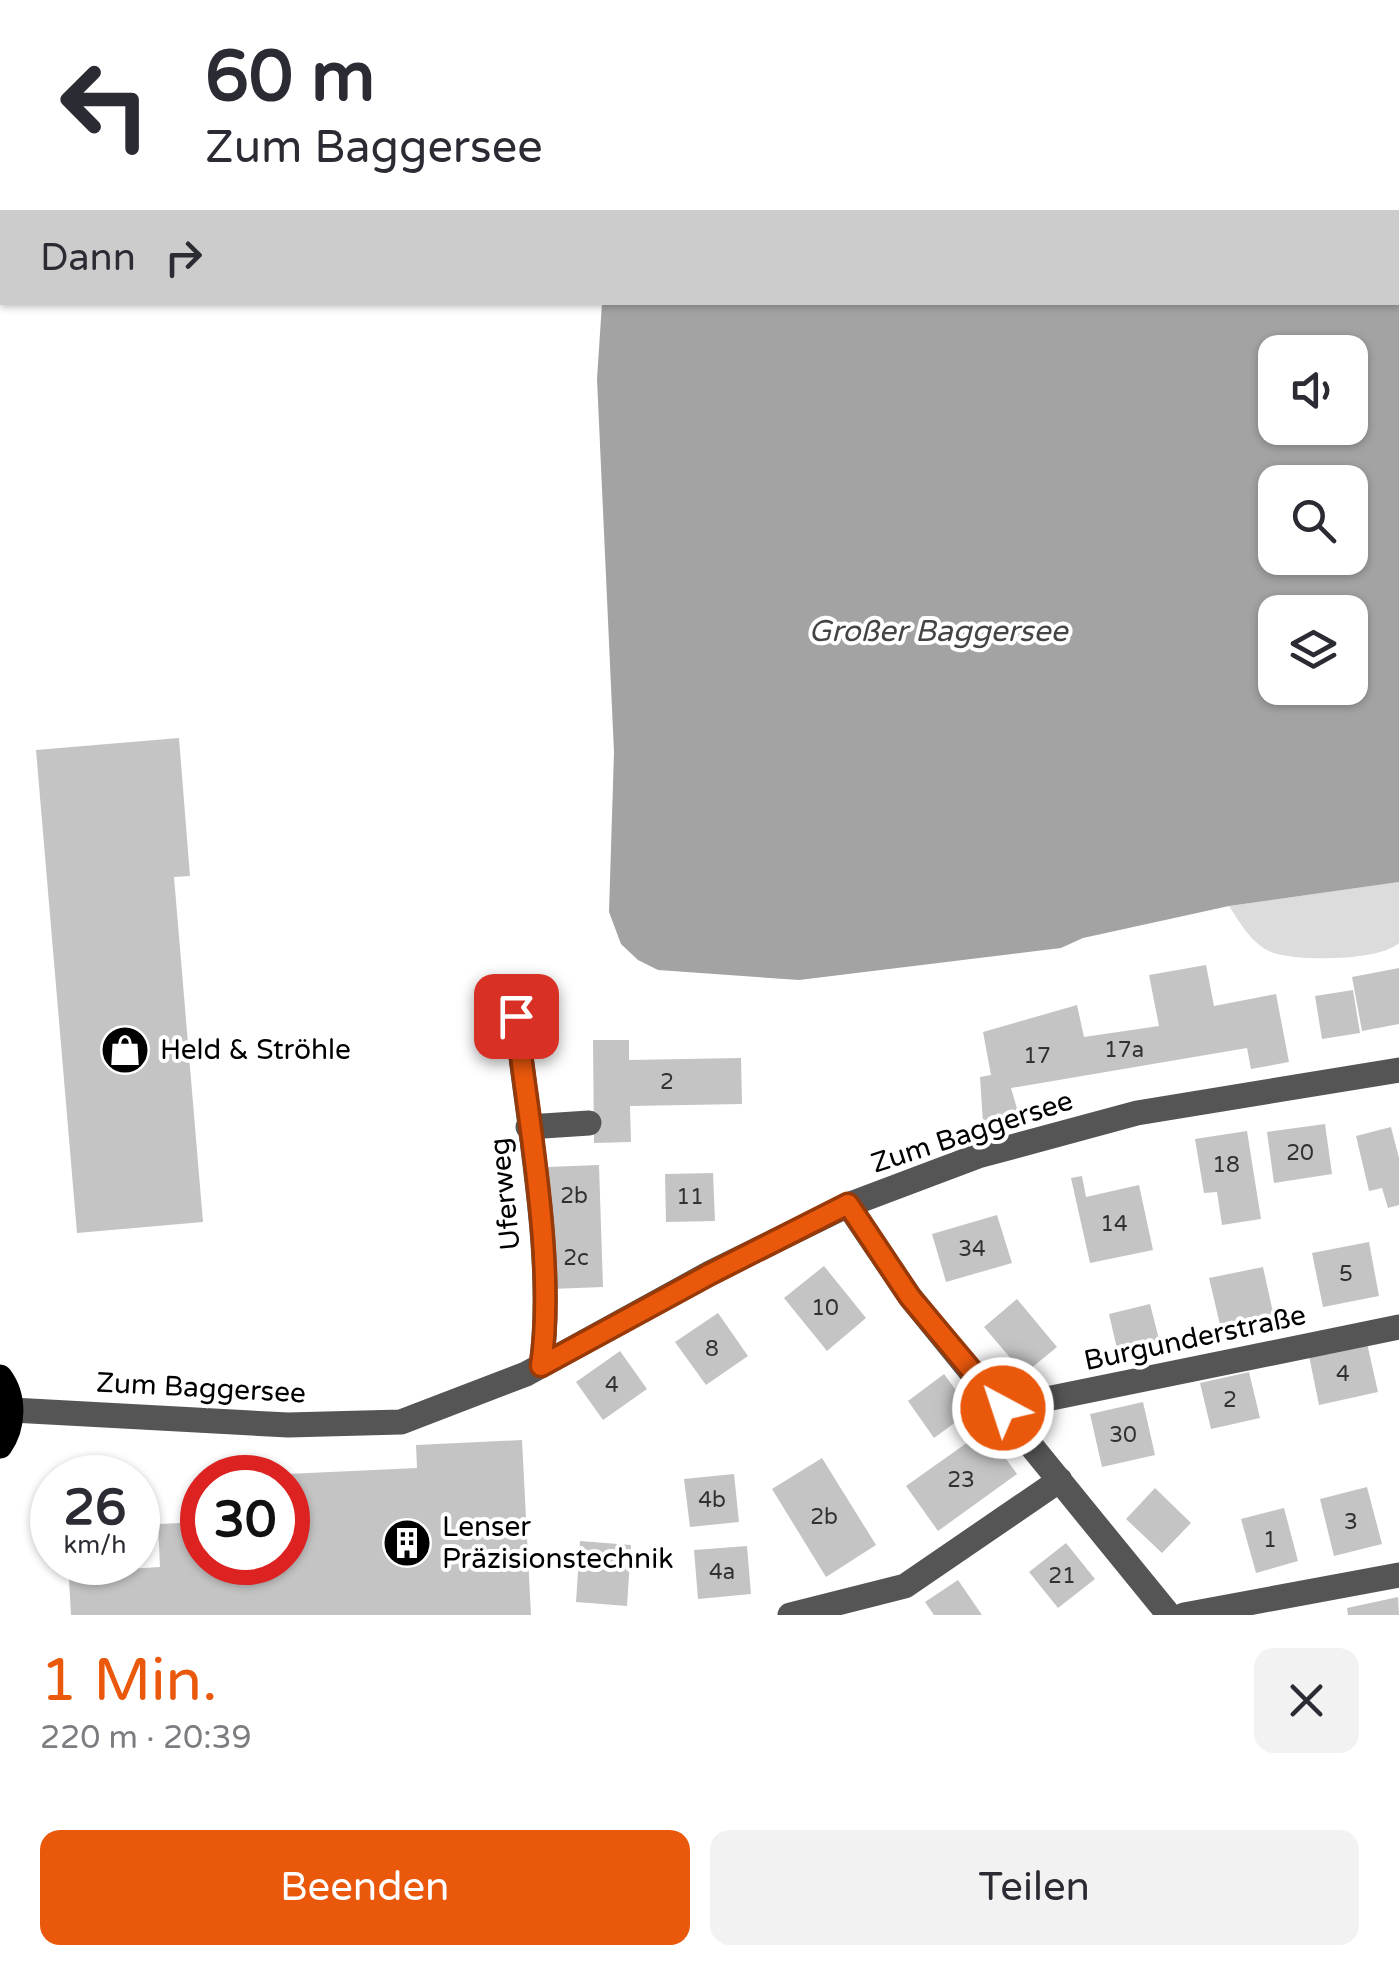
<!DOCTYPE html>
<html lang="de">
<meta charset="utf-8">
<style>
body{margin:0;font-family:"Varela Round",sans-serif;background:#f2f2f3;color:#2b2b33;height:100vh;display:flex;flex-direction:column;font-size:38px;white-space:nowrap}
*{box-sizing:border-box;margin:0}
p{font-size:32px;color:#7c7c81}
.icon{flex:none;width:55px;height:55px;fill:none;stroke:currentColor;stroke-width:2;stroke-linecap:round;stroke-linejoin:round}
.map{position:relative;height:1615px;overflow:hidden}
.details{display:flex;flex-direction:column;background:#fff;flex:1}
.details>*{flex:none}
.top-card{position:absolute;left:0px;top:0px;width:1400px;height:305px;box-shadow:0 2px 8px #0004;background:#fff;color:#2b2b33;overflow:hidden}
.tools{position:absolute;left:1258px;top:335px;display:grid;gap:20px}
.tools a{display:grid;place-items:center;width:110px;height:110px;border-radius:20px;background:#fff;box-shadow:0 2px 8px #0004;font-size:50px}
.speed{position:absolute;left:30px;top:1455px;display:flex;gap:20px;font-size:50px;font-weight:700;text-align:center}
.speed>*{display:grid;place-content:center;width:130px;height:130px;border-radius:50%;background:#fff;box-shadow:0 2px 8px #0004;line-height:1}
.speed small{font-size:25px;font-weight:400}
.speed .limit{border:15px solid #d22;background:#fff;color:#111}
.pin{position:absolute;display:grid;place-items:center;width:85px;height:85px;color:#fff;margin:-42px;border-radius:20px;box-shadow:0 5px 15px #0006}
.me{position:absolute;width:110px;margin:-55px;rotate:320deg;stroke-linejoin:round;filter:drop-shadow(0 0 8px #0008)}
.turn{display:flex;align-items:center;gap:35px;height:210px;padding:0 40px;font-size:45px}
.turn .icon{width:130px;height:130px;stroke-width:2.5}
.turn b{display:block;font-size:70px;line-height:85px}
.then{display:flex;align-items:center;height:95px;padding:0 40px;background:#0003;gap:20px;font-size:38px}
.round{display:grid;place-items:center;flex:none;width:105px;height:105px;border-radius:20px;background:#f2f2f3}
.headline{display:flex;align-items:center;justify-content:space-between;height:170px;padding:0 40px}
h1{font-size:60px;font-weight:600;line-height:75px;color:#ea580c}
.cta{display:flex;gap:20px;margin-top:auto;padding:20px 40px}
.cta a{flex:1;height:115px;border-radius:20px;background:#ea580c;color:#fff;font-size:40px;font-weight:600;line-height:115px;text-align:center}
.cta a+a{background:#f2f2f3;color:#2b2b33}
.map>svg:first-child{display:block}
.green{fill:#dcdcdc}
.water{fill:#a3a3a3;fill-rule:evenodd}
.building{fill:#c4c4c4}
.lines{fill:none;stroke-linecap:round;stroke-linejoin:round}
.minor{stroke:#555;stroke-width:25}
.major{stroke:#000;stroke-width:25}
.route-casing{stroke:#983908;stroke-width:25}
.route{stroke:#ea580c;stroke-width:18}
.labels{text-anchor:middle;dominant-baseline:central;stroke-width:8;stroke-linejoin:round;paint-order:stroke}
.number-label{font-size:22px;fill:#313131}
.poi-label{font-size:28px;fill:#000;stroke:#fff;text-anchor:start}
.street-label{font-size:28px;fill:#000;stroke:#fff}
.water-label{font-size:30px;font-style:italic;fill:#444;stroke:#fff}
</style>
<div class="map">
<svg width="1399" height="1615" viewBox="0 0 1399 1615">
<rect width="100%" height="100%" fill="#fff"/>
<path class="green" d="M 1399,882 L 1399,943 C 1380,961 1297,962 1271,952 C 1252,944 1240,923 1229,906 Z"/>
<path class="water" d="M 1399,212 L 1399,882 L 1229,906 L 1083,938 L 1061,948 L 799,980 L 658,970 L 638,960 L 621,944 L 609,912 L 614,752 L 597,379 L 602,303 L 1398,302 ZM 1275,352 L 1350,352 L 1350,428 L 1275,428 ZM 1275,482 L 1350,482 L 1350,558 L 1275,558 ZM 1275,612 L 1350,612 L 1350,688 L 1275,688 Z"/>
<path class="building" d="M 179,738 L 190,876 L 174,877 L 203,1222 L 77,1233 L 36,750 Z
M 1206,965 L 1214,1006 L 1276,994 L 1289,1062 L 1251,1069 L 1247,1048 L 1011,1088 L 1018,1112 L 983,1124 L 980,1077 L 991,1075 L 983,1032 L 1077,1005 L 1084,1037 L 1159,1026 L 1149,975 Z
M 1399,968 L 1399,1024 L 1362,1031 L 1352,977 Z
M 1353,990 L 1360,1033 L 1322,1039 L 1315,996 Z
M 593,1040 L 629,1040 L 629,1060 L 741,1058 L 742,1104 L 630,1106 L 631,1142 L 594,1143 Z
M 1325,1124 L 1332,1174 L 1274,1183 L 1267,1132 Z
M 1391,1127 L 1399,1158 L 1399,1205 L 1388,1208 L 1382,1188 L 1369,1191 L 1356,1136 Z
M 1247,1131 L 1261,1219 L 1222,1225 L 1217,1192 L 1204,1193 L 1195,1139 Z
M 599,1165 L 603,1287 L 551,1289 L 547,1167 Z
M 713,1173 L 715,1221 L 666,1222 L 665,1174 Z
M 1082,1176 L 1086,1197 L 1139,1185 L 1153,1250 L 1090,1263 L 1071,1178 Z
M 997,1215 L 1012,1263 L 946,1282 L 932,1234 Z
M 1369,1242 L 1379,1296 L 1323,1307 L 1312,1253 Z
M 824,1266 L 866,1318 L 827,1351 L 784,1298 Z
M 1263,1267 L 1274,1317 L 1221,1329 L 1209,1278 Z
M 1017,1299 L 1057,1347 L 1024,1374 L 984,1327 Z
M 1150,1304 L 1160,1343 L 1118,1353 L 1109,1314 Z
M 718,1313 L 748,1356 L 706,1385 L 675,1342 Z
M 1367,1343 L 1378,1392 L 1319,1405 L 1309,1356 Z
M 620,1351 L 647,1389 L 603,1420 L 576,1382 Z
M 1249,1372 L 1260,1418 L 1211,1429 L 1200,1383 Z
M 944,1374 L 971,1411 L 934,1438 L 908,1401 Z
M 1143,1402 L 1155,1455 L 1102,1467 L 1090,1414 Z
M 985,1430 L 1017,1474 L 938,1531 L 906,1486 Z
M 522,1440 L 531,1615 L 71,1615 L 68,1562 L 127,1562 L 128,1569 L 160,1567 L 158,1524 L 202,1522 L 202,1562 L 288,1562 L 287,1474 L 417,1468 L 416,1445 Z
M 822,1458 L 876,1545 L 826,1577 L 772,1489 Z
M 734,1474 L 739,1522 L 690,1527 L 684,1479 Z
M 1367,1487 L 1382,1544 L 1334,1556 L 1320,1499 Z
M 1155,1488 L 1191,1523 L 1162,1553 L 1126,1519 Z
M 1284,1508 L 1298,1561 L 1256,1573 L 1241,1519 Z
M 580,1541 L 631,1545 L 627,1606 L 576,1602 Z
M 1066,1543 L 1095,1579 L 1058,1608 L 1029,1572 Z
M 747,1546 L 751,1594 L 698,1599 L 694,1550 Z
M 958,1580 L 982,1615 L 934,1615 L 925,1602 Z
M 1398,1597 L 1399,1615 L 1348,1615 L 1347,1608 Z"/>
<g class="lines">
<path class="minor" d="M 516,1015 C 527,1122 556,1262 541,1366
M 528,1127 L 589,1123
M 848,1205 L 910,1297 L 1169,1615
M 1003,1408 L 1399,1327
M 12,1410 L 288,1425 L 401,1422 L 526,1374 L 710,1273 L 848,1205 L 978,1156 L 1137,1113 L 1399,1070
M 790,1615 L 905,1586 L 1060,1480
M 1184,1615 L 1399,1575"/>
<path class="major" d="M 0,1377 C 15,1397 14,1426 0,1446"/>
</g>
<g class="lines">
<g class="route-casing">
<path id="route" d="M 516,1016 C 528,1121 556,1263 541,1366 L 710,1274 L 848,1204 L 910,1297 L 1003,1408"/>
</g>
<use href="#route" class="route"/>
</g>
<defs>
<g id="shop-disc" transform="scale(2.5)"><circle r="9.5" fill="#000" stroke="#fff"/><path d="M-5-2.5h2.3a2.7 3.5 0 0 1 5.4 0H5L5.5 6h-11ZM-1.5-2.5h3a1.5 2.3 0 0 0-3 0Z" fill="#fff"/></g>
<g id="building-disc" transform="scale(2.5)"><circle r="9.5" fill="#000" stroke="#fff"/><path d="M-4-6H4V6H1V3H-1V6H-4ZM-2.5-4.3h1.7v1.8h-1.7ZM.8-4.3h1.7v1.8H.8ZM-2.5-1h1.7V.8h-1.7ZM.8-1h1.7V.8H.8Z" fill="#fff"/></g>
</defs>
<g fill-rule="evenodd">
<use href="#shop-disc" x="125" y="1050"/>
<use href="#building-disc" x="407" y="1543"/>
</g>
<g class="labels">
<g class="number-label">
<text x="1124" y="1050">17a</text>
<text x="1037" y="1056">17</text>
<text x="667" y="1082">2</text>
<text x="1300" y="1153">20</text>
<text x="1226" y="1165">18</text>
<text x="574" y="1196">2b</text>
<text x="690" y="1197">11</text>
<text x="1114" y="1224">14</text>
<text x="972" y="1249">34</text>
<text x="576" y="1258">2c</text>
<text x="1346" y="1274">5</text>
<text x="825" y="1308">10</text>
<text x="712" y="1349">8</text>
<text x="1343" y="1374">4</text>
<text x="612" y="1385">4</text>
<text x="1230" y="1400">2</text>
<text x="1123" y="1435">30</text>
<text x="961" y="1480">23</text>
<text x="712" y="1500">4b</text>
<text x="824" y="1517">2b</text>
<text x="1351" y="1522">3</text>
<text x="1270" y="1540">1</text>
<text x="722" y="1572">4a</text>
<text x="1062" y="1576">21</text>
</g>
<g class="poi-label">
<text x="160" y="1050">Held &amp; Ströhle</text>
<text x="442" y="1527">Lenser<tspan x="442" dy="32">Präzisionstechnik</tspan></text>
</g>
<g class="street-label">
<text transform="translate(972 1132) rotate(-18)">Zum Baggersee</text>
<text transform="translate(505 1194) rotate(-96)">Uferweg</text>
<text transform="translate(1195 1338) rotate(-12)">Burgunderstraße</text>
<text transform="translate(201 1388) rotate(3)">Zum Baggersee</text>
</g>
<g class="water-label">
<text x="938" y="631">Großer Baggersee</text>
</g>
</g>
</svg>
<div class="tools">
<a><svg class="icon" aria-label="sound" viewBox="0 0 24 24"><path d="M4 9h4l5-4v14l-5-4H4zM17 9q2 3 0 6"/></svg></a>
<a><svg class="icon" aria-label="search" viewBox="0 0 24 24"><circle cx="10" cy="10" r="6"/><path d="M15 15l6 6"/></svg></a>
<a><svg class="icon" aria-label="layers" viewBox="0 0 24 24"><path d="M12 4l9 5-9 5-9-5zM3 14l9 5 9-5"/></svg></a>
</div>
<div class="speed"><div>26<small>km/h</small></div><div class="limit">30</div></div>
<div class="pin" style="left:516px;top:1016px;background:#d93025"><svg class="icon" aria-label="arrive" viewBox="0 0 24 24"><path d="M6 21V4h12l-3 4 3 4H6"/></svg></div>
<svg class="me" style="left:1003px;top:1408px" viewBox="-20 -20 40 40"><circle r="17" fill="#ea580c" stroke="#fff" stroke-width="3"/><path d="M0-11L8 9 0 5-8 9z" fill="#fff"/></svg>
<div class="top-card">
<div class="turn"><svg class="icon" aria-label="left" viewBox="0 0 24 24"><path d="M17 20v-9H6M10 6l-5 5 5 5"/></svg><div><b>60 m</b>Zum Baggersee</div></div>
<div class="then">Dann<svg class="icon" aria-label="right" viewBox="0 0 24 24"><path d="M7 20v-9h11M14 6l5 5-5 5"/></svg></div>
</div>
</div>
<section class="details">
<div class="headline"><div><h1>1 Min.</h1><p>220 m · 20:39</p></div><a class="round"><svg class="icon" aria-label="close" viewBox="0 0 24 24"><path d="M6 6l12 12M18 6L6 18"/></svg></a></div>
<div class="cta"><a>Beenden</a><a>Teilen</a></div>
</section>
